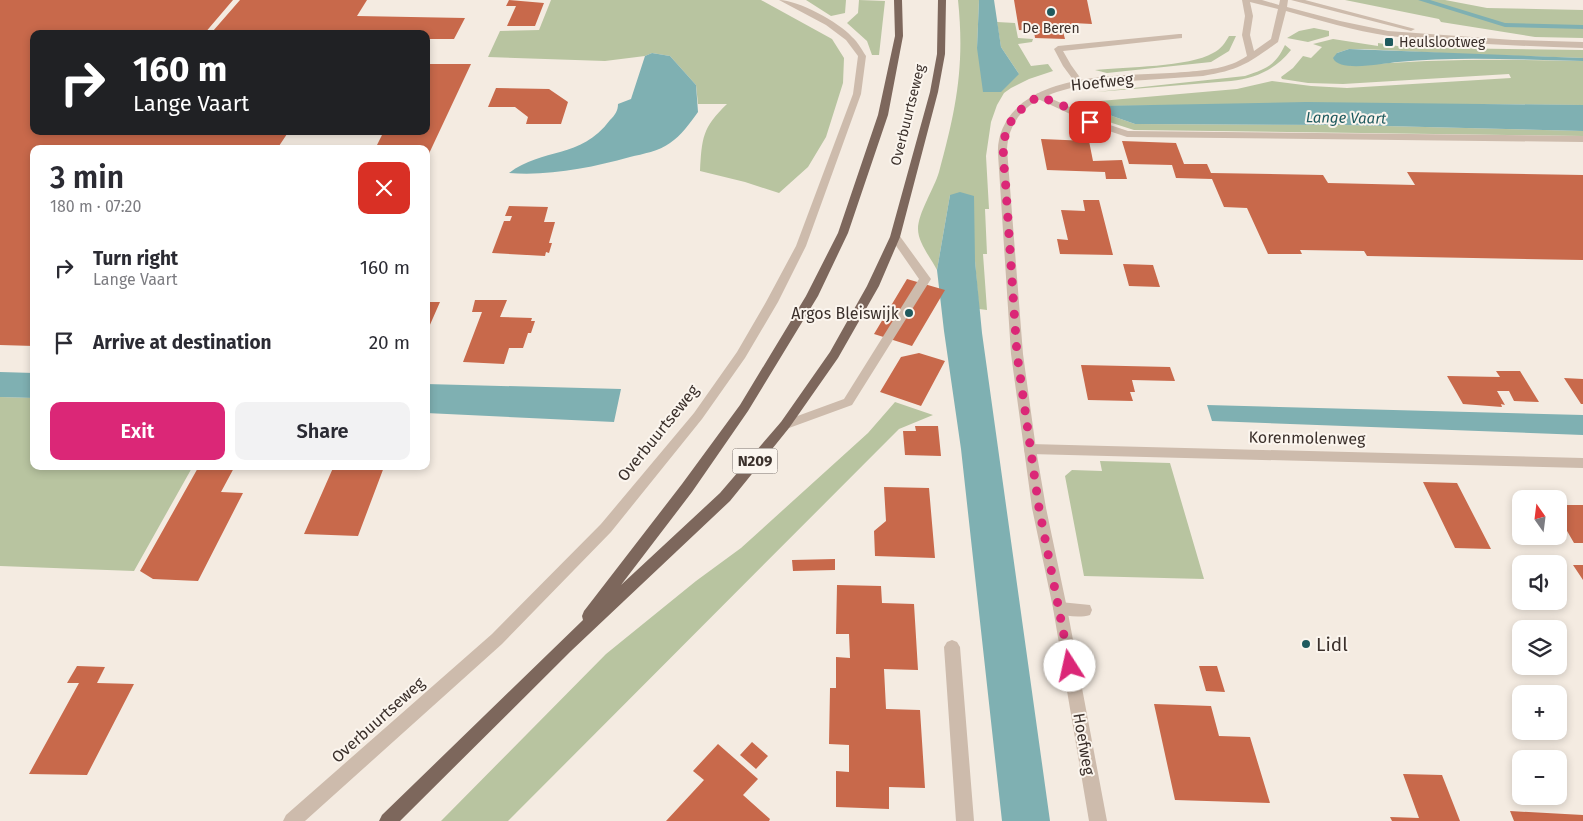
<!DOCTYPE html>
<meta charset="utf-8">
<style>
body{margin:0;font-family:"Fira Sans",sans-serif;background:#f2f2f3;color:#2b2b33;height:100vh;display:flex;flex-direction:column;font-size:19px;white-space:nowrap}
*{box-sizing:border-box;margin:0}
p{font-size:16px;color:#7c7c81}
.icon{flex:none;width:28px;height:28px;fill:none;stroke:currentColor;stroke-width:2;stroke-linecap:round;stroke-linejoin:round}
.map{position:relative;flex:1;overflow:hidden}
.sheet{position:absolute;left:30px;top:145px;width:400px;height:325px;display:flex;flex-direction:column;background:#fff;border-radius:10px;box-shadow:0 2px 8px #0003}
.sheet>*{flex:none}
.top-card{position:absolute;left:30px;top:30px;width:400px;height:105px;border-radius:10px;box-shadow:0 2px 8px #0003;background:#202124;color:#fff;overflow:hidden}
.needle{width:32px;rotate:346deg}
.controls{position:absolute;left:1512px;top:490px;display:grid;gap:10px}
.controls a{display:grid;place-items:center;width:55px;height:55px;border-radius:10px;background:#fff;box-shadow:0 2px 8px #0003;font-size:25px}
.pin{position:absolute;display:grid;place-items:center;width:42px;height:42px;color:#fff;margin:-21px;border-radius:10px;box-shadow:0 2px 8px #0006}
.me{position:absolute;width:55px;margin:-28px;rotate:350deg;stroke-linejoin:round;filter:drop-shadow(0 0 4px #0008)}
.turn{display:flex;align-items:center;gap:18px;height:105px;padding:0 20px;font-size:22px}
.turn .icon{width:65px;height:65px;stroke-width:2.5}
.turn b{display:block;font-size:35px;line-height:42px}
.round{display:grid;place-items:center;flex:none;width:52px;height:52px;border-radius:10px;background:#f2f2f3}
.overview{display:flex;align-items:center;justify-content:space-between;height:85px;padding:0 20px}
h1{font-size:30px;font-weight:600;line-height:38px}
.cta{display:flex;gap:10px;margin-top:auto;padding:10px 20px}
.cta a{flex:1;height:58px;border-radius:10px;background:#db2777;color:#fff;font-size:20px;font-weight:600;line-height:58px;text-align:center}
.cta a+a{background:#f2f2f3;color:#2b2b33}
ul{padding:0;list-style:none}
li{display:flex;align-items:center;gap:15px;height:75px;padding:0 20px}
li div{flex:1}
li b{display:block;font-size:19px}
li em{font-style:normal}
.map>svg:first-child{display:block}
.green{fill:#b8c4a0}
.water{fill:#7fb0b2}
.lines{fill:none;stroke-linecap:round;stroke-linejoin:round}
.stream{fill:#7fb0b2;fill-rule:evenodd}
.building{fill:#c8694b}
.service{fill:#cdbbac;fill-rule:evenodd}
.minor{fill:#cdbbac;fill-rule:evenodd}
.tertiary{fill:#cdbbac;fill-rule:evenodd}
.primary{fill:#7d675c;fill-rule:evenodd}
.route{stroke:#db2777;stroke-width:9;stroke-dasharray:0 16.2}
.poi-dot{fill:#1f5a5e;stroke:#fbf5ee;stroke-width:2}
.labels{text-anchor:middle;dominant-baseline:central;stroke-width:4;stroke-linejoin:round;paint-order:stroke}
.far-poi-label{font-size:14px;fill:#3b302b;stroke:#fbf5ee}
.far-street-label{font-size:14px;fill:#3b302b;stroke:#fbf5ee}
.far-water-label{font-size:15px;font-style:italic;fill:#1f5a5e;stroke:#fbf5ee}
.shield{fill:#fbf5ee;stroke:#756b66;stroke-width:1}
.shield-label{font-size:15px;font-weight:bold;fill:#3b302b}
.street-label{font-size:16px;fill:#3b302b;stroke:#fbf5ee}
.poi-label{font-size:16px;fill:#3b302b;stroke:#fbf5ee;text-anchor:end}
.near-poi-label{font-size:19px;fill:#3b302b;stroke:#fbf5ee;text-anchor:start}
</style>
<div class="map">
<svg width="1583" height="821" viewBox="0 0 1583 821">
<rect width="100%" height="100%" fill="#f4ebe1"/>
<path class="green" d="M 551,0 L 761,0 L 832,39 L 844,58 L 843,83 L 826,137 L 808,167 L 779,193 L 745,182 L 700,171 C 702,138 702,128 727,104 L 698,104 L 696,85 L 670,56 L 652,53 L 645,56 L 605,61 L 488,57 L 500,31 L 539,30 Z
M 806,0 L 846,0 L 845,13 L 831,16 Z
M 859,0 L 885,1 L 879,55 L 872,55 L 867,41 L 847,23 L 858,13 Z
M 958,0 L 979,0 L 977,48 L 1019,74 L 1001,47 L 997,22 L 1015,23 L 1018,38 L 1033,39 L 1032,42 L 1018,44 L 1031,66 L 1048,64 L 1053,71 L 1029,79 L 1011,88 L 1004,93 L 997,105 L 991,122 L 986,156 L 989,209 L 985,209 L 987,254 L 983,254 L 987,310 L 979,309 L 975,261 L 950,195 L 937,270 C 931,258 918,243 918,229 C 918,213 934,189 939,172 C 956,110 965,66 958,0 Z
M 1345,0 L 1445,0 L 1487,8 L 1583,10 L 1583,38 L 1535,37 L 1441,22 L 1439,19 Z
M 1314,28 L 1329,31 L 1329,36 L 1308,42 L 1287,38 L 1299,31 Z
M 1229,36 L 1236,36 L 1229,51 L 1211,62 L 1107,73 L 1095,70 C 1126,67 1189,67 1213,53 C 1221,49 1225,43 1229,36 Z
M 1333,39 L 1378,46 L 1378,43 L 1410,48 L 1411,45 L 1436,48 L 1583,50 L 1583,58 L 1460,54 L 1364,49 L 1349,49 L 1337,53 L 1351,66 C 1429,59 1505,59 1583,61 L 1583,105 L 1452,104 L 1098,106 L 1100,101 L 1237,89 L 1272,81 L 1311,86 L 1347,88 L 1511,78 L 1509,74 L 1343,84 L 1308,83 L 1282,79 L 1281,77 L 1293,68 L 1303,56 L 1311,58 L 1322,47 L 1313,44 Z
M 1285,45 L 1291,50 C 1275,70 1256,78 1231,81 L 1096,92 L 1245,76 C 1266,69 1275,66 1285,45 Z
M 1095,110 L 1135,124 L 1344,125 L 1583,131 L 1583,136 L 1134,130 L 1112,123 L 1093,113 Z
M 0,397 L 34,398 L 34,466 L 193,466 L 134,571 L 0,566 Z
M 895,402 L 933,415 L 899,429 L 508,821 L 441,821 L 606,654 L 696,581 L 741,548 L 868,433 Z
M 1100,461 L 1170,463 L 1204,579 L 1084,576 L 1065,476 L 1072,470 L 1102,471 Z"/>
<path class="water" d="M 979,0 L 994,0 L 1001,47 L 1019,74 L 1001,92 L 983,92 L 977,48 Z
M 1349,49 L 1583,58 L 1583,61 C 1522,60 1459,56 1398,62 C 1384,63 1339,73 1333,58 L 1337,53 Z
M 652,53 L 670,56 L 696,85 L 698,112 C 690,123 681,136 670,143 C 659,151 643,154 630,157 C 590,168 550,176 509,173 C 543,147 580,160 610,120 C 615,115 618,111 618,104 L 631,99 L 645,56 Z
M 1306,102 L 1583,105 L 1583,131 L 1344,125 L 1135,124 L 1095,110 L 1098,106 Z
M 960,192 L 974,196 L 975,261 L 982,333 L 1050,821 L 1002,821 L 961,449 L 944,331 L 937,270 L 950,195 Z
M 0,372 L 34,373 L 34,398 L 0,397 Z
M 426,384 L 621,389 L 614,422 L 426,413 Z
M 1207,405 L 1583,415 L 1583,435 L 1212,421 Z"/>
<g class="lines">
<path class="stream" d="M 1418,0 L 1430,0 L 1505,23 L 1583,25 L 1583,29 L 1505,27 Z"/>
</g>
<path class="building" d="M 0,0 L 233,0 L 204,34 L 34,34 L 34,131 L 289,131 L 277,149 L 34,149 L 34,346 L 0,345 Z
M 240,0 L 367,0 L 357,16 L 465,18 L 454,39 L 426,39 L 426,34 L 251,34 L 253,32 L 213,31 Z
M 509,0 L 544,3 L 535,26 L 507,26 L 516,6 L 506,6 Z
M 1014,0 L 1087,0 L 1092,24 L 1073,23 L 1076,26 L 1073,29 L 1062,28 L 1065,39 L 1035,38 L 1034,31 L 1019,30 Z
M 426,64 L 471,64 L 426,160 L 426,149 L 375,149 L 384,131 L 426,131 Z
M 496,88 L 549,89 L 568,102 L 561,124 L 526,124 L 528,117 L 515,107 L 488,107 Z
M 1041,139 L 1089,141 L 1093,161 L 1122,160 L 1127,179 L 1106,179 L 1105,172 L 1047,170 Z
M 1122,141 L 1176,143 L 1184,164 L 1207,164 L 1211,173 L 1323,175 L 1328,183 L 1415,185 L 1407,172 L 1583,175 L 1583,260 L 1367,256 L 1364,251 L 1300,250 L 1302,254 L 1268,254 L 1247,208 L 1224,207 L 1212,179 L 1176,178 L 1172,165 L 1129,164 Z
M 1083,200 L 1099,200 L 1113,255 L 1060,254 L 1057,239 L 1068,240 L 1061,210 L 1085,211 Z
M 509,206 L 548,207 L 544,222 L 555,222 L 549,243 L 552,243 L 549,253 L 546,252 L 545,256 L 492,253 L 504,221 L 510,221 L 512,216 L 505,216 Z
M 1123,264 L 1153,265 L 1160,287 L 1129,286 Z
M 907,279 L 945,290 L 912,346 L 874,334 Z
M 475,300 L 507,300 L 500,317 L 532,318 L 531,321 L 535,321 L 531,333 L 528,333 L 523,348 L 509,348 L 504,364 L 463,362 L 482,312 L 472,312 Z
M 426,302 L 440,302 L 429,327 L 426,327 Z
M 919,353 L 945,361 L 921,406 L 880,392 L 901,357 Z
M 1081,365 L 1170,367 L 1175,381 L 1132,380 L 1135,392 L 1130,392 L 1133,401 L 1088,400 Z
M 1496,371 L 1520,371 L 1539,402 L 1514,401 L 1509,391 L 1497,391 L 1505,405 L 1501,404 L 1502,407 L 1463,404 L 1447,376 L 1500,377 Z
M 1564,378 L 1583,379 L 1583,404 L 1581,404 Z
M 915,426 L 938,426 L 941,456 L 905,455 L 903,431 L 916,431 Z
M 199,466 L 235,466 L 221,492 L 243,493 L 198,581 L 153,579 L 140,571 Z
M 323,466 L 384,467 L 358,536 L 304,534 L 333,468 L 323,468 Z
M 1423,482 L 1457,483 L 1491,549 L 1455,548 Z
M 884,487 L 929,488 L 935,558 L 875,556 L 874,531 L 886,521 Z
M 1559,505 L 1583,505 L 1583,543 L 1574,543 L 1559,517 Z
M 835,559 L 835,570 L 793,571 L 792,560 Z
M 1573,565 L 1583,565 L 1583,580 Z
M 837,585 L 881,586 L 882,603 L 914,604 L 918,670 L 884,669 L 886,709 L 920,710 L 925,788 L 889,787 L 889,809 L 836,807 L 836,771 L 849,772 L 849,745 L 829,744 L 830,688 L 836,688 L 836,657 L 850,658 L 849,634 L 836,634 Z
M 77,666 L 105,667 L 97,683 L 134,684 L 87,775 L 29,774 L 79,683 L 67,683 Z
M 1199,666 L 1217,666 L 1225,692 L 1206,691 Z
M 1154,704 L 1211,706 L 1219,736 L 1250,737 L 1270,803 L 1175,800 Z
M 752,742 L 768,756 L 756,769 L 740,755 Z
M 718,744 L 758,779 L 743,795 L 770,819 L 769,821 L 666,821 L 704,780 L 693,771 Z
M 1403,774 L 1442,775 L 1460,821 L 1392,821 L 1390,817 L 1419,818 Z
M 1510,811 L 1583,815 L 1583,821 L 1514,821 Z"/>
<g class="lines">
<path class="service" d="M 1179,34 L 1182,34 L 1182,38 L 1063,51 L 1071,65 L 1084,83 L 1080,86 L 1077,85 L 1063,66 L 1054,49 L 1058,46 Z
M 895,234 L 899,235 L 931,279 L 852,405 L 789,428 L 781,428 L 779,425 L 781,422 L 844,399 L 919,279 L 890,237 Z
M 1060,602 L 1090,605 L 1092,610 L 1090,615 C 1080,618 1065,616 1055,613 L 1053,608 L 1055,603 Z"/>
<path class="minor" d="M 779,0 C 798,0 839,22 852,37 C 858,42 862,50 866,56 L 861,94 L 806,246 L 778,302 L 745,358 L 702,419 L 611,532 L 502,644 L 305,821 L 283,821 L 286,815 L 492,634 L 601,524 L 694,413 L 737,352 L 766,302 L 796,246 L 853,94 L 858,56 L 846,40 L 826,25 Z
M 1039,93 L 1107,124 L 1128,131 L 1583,136 L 1583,142 L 1127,137 L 1100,128 L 1036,98 L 1036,94 Z
M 1030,444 L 1583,458 L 1583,468 L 1030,454 L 1025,453 L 1024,449 L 1025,445 Z
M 952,640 L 957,642 L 960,647 L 974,821 L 956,821 L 944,647 L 947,642 Z"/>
<path class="tertiary" d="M 1242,0 L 1262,0 L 1279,5 L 1280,0 L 1288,0 L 1287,7 L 1340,21 L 1388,31 L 1513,40 L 1583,42 L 1583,48 C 1519,46 1453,43 1389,36 C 1354,31 1319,20 1286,11 L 1278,42 C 1249,63 1240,70 1203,76 C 1184,77 1164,79 1145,80 C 1097,83 1011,84 1007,149 L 1023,354 L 1036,449 L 1046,508 L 1067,608 L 1107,821 L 1089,821 L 1053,608 L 1032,508 L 1024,449 L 1011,354 L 998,154 C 997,137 1004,121 1016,109 C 1053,71 1134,76 1185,72 C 1206,70 1228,69 1247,56 L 1242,35 L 1245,16 ZM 1250,2 L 1278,9 L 1271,39 L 1254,51 L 1250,35 L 1253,16 Z
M 1291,0 L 1305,0 L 1415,29 L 1411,31 Z"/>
<path class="primary" d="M 894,0 L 902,0 L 903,36 L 888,115 L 848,233 L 818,296 L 748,411 L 692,492 L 621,585 L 720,493 L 781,422 L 830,352 L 867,286 L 890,237 L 930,92 L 937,54 L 938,0 L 946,0 L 945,54 L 938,92 L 900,237 L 879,286 L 838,358 L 789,428 L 730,501 L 571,651 L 400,821 L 379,821 L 382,815 L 583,620 L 582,616 L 584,611 L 682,484 L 740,405 L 806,296 L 838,233 L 878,115 L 895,36 Z"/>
</g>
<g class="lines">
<path class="route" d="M 1070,666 L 1039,508 L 1017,354 L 1005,175 C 1000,135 1005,118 1039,96 L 1066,107 L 1090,122"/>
</g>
<g class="poi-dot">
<circle cx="1051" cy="12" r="5"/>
<rect x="1384" y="37" width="10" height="10" rx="2.5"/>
<circle cx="909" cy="313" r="5"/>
<circle cx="1306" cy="644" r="5"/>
</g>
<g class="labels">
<g class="far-poi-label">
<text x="1051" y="28">De Beren</text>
<text x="1399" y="42" text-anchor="start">Heulslootweg</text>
</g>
<g class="far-street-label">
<text transform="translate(908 115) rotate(-76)">Overbuurtseweg</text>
</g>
<g class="far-water-label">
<text transform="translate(1346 118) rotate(1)">Lange Vaart</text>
</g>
<rect class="shield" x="732.5" y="448.5" width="45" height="25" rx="4"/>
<g class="shield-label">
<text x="755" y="461">N209</text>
</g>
<g class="street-label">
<text transform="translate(1102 82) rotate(-6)">Hoefweg</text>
<text transform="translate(658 433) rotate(-51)">Overbuurtseweg</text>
<text transform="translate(1307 438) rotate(1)">Korenmolenweg</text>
<text transform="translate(378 720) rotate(-42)">Overbuurtseweg</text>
<text transform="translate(1084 744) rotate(80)">Hoefweg</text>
</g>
<g class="poi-label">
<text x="899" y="313">Argos Bleiswijk</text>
</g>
<g class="near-poi-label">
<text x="1316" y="644">Lidl</text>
</g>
</g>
</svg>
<div class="controls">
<a><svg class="needle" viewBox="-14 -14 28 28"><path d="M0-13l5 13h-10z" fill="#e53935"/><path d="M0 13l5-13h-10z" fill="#7c7c81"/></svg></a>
<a><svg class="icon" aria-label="sound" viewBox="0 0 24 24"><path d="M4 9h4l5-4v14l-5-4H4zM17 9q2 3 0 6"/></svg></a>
<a><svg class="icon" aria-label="layers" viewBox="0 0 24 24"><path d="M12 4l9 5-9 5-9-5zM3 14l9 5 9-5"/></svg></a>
<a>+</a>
<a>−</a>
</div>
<div class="pin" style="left:1090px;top:122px;background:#d93025"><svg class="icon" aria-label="arrive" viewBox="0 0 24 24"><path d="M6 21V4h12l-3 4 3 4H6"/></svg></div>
<svg class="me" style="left:1070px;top:666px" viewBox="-20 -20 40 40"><circle r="19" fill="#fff"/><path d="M0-13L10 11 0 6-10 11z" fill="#db2777"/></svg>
<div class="top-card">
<div class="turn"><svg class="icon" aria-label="right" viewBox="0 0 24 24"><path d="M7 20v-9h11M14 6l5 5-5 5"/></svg><div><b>160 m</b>Lange Vaart</div></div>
</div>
<section class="sheet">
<div class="overview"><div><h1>3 min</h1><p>180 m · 07:20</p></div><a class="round" style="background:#d93025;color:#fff"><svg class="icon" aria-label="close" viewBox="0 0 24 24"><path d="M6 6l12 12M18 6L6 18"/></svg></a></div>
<ul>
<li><svg class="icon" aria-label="right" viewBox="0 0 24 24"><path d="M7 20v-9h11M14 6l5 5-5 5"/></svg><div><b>Turn right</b><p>Lange Vaart</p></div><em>160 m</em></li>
<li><svg class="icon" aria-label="arrive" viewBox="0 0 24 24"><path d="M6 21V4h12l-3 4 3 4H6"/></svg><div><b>Arrive at destination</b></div><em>20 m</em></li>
</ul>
<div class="cta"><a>Exit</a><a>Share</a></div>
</section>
</div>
